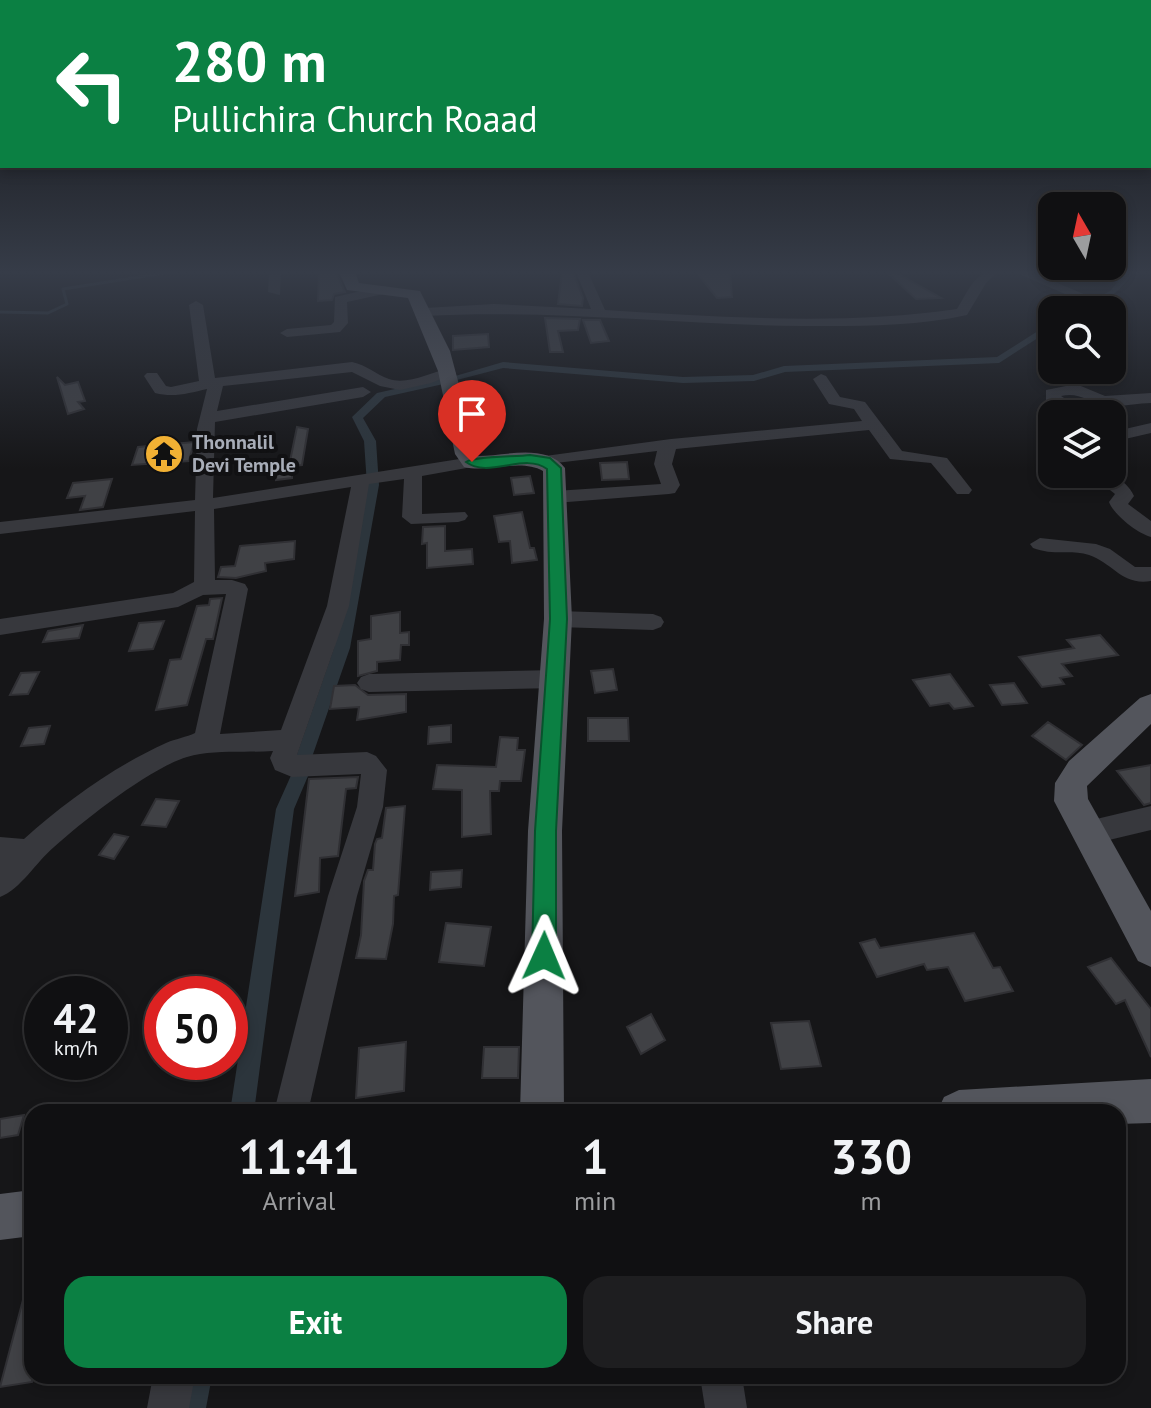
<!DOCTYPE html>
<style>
body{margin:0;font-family:"PT Sans",sans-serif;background:#1e1e20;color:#f1f3f6;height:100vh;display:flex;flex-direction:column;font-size:30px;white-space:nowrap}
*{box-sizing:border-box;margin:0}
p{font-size:26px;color:#9c9d9f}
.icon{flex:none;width:44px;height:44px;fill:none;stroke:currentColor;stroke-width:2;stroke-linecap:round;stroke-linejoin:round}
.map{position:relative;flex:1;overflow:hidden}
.drawer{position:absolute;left:24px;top:1104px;width:1102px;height:280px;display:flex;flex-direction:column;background:#101012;border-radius:24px;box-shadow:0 4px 12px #0003,0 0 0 2px #303032}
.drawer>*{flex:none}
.hud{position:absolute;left:0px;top:0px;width:1152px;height:168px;box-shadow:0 4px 12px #0003,0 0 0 2px #303032;background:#0b8043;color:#fff;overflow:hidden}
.needle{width:52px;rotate:351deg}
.buttons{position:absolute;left:1038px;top:192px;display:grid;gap:16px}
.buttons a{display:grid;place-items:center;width:88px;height:88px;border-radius:16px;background:#101012;box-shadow:0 4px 12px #0003,0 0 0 2px #303032;font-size:40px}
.speed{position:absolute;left:24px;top:976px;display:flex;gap:16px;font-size:40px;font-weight:700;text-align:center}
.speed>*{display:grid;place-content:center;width:104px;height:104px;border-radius:50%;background:#101012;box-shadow:0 4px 12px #0003,0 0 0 2px #303032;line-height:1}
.speed small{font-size:20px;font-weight:400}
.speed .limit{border:12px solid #d22;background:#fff;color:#111}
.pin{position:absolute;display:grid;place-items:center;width:68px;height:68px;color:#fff;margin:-82px -34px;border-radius:50% 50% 50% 0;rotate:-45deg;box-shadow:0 0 8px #0007}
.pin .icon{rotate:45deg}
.me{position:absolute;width:88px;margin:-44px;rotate:1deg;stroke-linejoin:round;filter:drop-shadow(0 0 6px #0008)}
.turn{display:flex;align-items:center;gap:28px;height:168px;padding:0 40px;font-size:36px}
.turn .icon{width:104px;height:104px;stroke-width:2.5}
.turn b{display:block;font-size:56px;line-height:68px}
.eta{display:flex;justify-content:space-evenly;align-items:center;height:136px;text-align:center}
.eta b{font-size:48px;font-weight:700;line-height:56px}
.primary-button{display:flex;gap:16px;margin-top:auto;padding:16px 40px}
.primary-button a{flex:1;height:92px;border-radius:24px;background:#0b8043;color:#fff;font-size:32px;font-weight:700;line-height:92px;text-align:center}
.primary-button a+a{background:#1e1e20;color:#f1f3f6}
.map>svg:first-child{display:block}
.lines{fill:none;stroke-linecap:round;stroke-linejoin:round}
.stream{stroke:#2c353c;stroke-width:3}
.canal{fill:#2c353c;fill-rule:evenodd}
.building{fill:#404145;stroke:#303034;stroke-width:2}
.minor{fill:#37383d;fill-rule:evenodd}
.major{fill:#53555c;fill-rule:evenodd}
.route{fill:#0b8043;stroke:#07532c;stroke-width:2}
.labels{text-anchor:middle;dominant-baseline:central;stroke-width:8;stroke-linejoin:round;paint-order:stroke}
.far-poi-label{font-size:20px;font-weight:bold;fill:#a8adb8;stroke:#111113;text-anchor:start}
</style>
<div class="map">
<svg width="1151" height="1408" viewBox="0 0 1151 1408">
<rect width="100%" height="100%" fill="#161618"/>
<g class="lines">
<path class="stream" d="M 0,312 L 48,313 L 67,304 L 63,289 L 171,272"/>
<path class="canal" d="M 1126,272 L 1134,272 C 1119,291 1102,310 1075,310 L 1110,291 Z
M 1052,322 L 1052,329 L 999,363 L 785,372 L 754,381 L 683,383 L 503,368 L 457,380 L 452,377 L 503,362 L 683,377 L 753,375 L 784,366 L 997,357 Z
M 444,378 L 448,379 L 448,383 L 385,397 L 363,418 L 376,441 L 379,485 L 350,648 L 312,757 L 310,762 L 304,764 L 298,762 L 296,757 L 334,648 L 367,485 L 364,441 L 352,417 L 377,393 Z
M 299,769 L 305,771 L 308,776 L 294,809 L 254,1112 L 230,1112 L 276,809 L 293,771 Z
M 184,1376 L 212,1376 L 206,1408 L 178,1408 Z"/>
</g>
<path class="building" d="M 319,272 L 336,272 L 345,292 L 334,294 L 332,300 L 318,301 Z
M 562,272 L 573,272 L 583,298 L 582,306 L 558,304 Z
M 696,272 L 730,272 L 732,297 L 717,298 Z
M 890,272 L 895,272 L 941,298 L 916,299 L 889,274 Z
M 545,318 L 580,319 L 578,330 L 558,331 L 563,352 L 550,352 Z
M 583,320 L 600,320 L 609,341 L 591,343 Z
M 488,334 L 489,347 L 453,350 L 453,336 Z
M 57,377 L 65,385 L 78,382 L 85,401 L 78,402 L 84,409 L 68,414 Z
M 297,427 L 308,429 L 302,465 L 292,466 L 292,478 L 276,480 L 277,467 L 289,466 Z
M 194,442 L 189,461 L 132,465 L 138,447 Z
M 627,462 L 629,479 L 602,480 L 600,463 Z
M 530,476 L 534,493 L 514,495 L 511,478 Z
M 112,479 L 103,507 L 80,510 L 85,496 L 67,498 L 73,483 Z
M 522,512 L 530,548 L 534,548 L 537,560 L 512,563 L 510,541 L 499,542 L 494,516 Z
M 445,526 L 445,551 L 472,549 L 473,564 L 427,568 L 427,543 L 422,544 L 423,527 Z
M 295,541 L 294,559 L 265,563 L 266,571 L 236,578 L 218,577 L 221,567 L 235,566 L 240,546 Z
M 222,598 L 213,639 L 206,639 L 187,705 L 156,710 L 170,660 L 181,659 L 197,606 L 209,605 L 210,599 Z
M 400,612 L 400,633 L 409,632 L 409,645 L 401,645 L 400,660 L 377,662 L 377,671 L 358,676 L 358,641 L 371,639 L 371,616 Z
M 164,621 L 153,649 L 129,651 L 139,623 Z
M 83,625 L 79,638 L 43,642 L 48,631 Z
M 1100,635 L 1118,655 L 1062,664 L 1072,676 L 1060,678 L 1064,684 L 1042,687 L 1019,657 L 1074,648 L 1067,640 Z
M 613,669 L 617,690 L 595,693 L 591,671 Z
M 39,672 L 28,694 L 10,695 L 21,673 Z
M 950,674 L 973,706 L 954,709 L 949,703 L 930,706 L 913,680 Z
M 1014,683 L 1027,703 L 1002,705 L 990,685 Z
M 355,685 L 368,695 L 406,694 L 406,712 L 357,720 L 359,707 L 330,709 L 334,686 Z
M 588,718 L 628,718 L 629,741 L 588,741 Z
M 1048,722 L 1082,745 L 1066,760 L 1032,736 Z
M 451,725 L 451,742 L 428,744 L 429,727 Z
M 50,726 L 44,744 L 21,746 L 29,728 Z
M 500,737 L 518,738 L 517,750 L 525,750 L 521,781 L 500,781 L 499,791 L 490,791 L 491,834 L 462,837 L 462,790 L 433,789 L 437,765 L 496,767 Z
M 1151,765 L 1151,803 L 1144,805 L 1117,771 Z
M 358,777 L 356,788 L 346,789 L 338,856 L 320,858 L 319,892 L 295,896 L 309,779 Z
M 156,799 L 179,801 L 166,827 L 142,825 Z
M 405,806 L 398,895 L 394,896 L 393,924 L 386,959 L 356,958 L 361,935 L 364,881 L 368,870 L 373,870 L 375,844 L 377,839 L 382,838 L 386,808 Z
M 114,834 L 128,837 L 114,859 L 99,855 Z
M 462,870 L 461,887 L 430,890 L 431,872 Z
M 446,923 L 491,927 L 484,966 L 439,962 Z
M 974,933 L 993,968 L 1000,967 L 1013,991 L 965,1001 L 948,967 L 927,970 L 924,964 L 877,977 L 860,943 L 875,939 L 880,948 Z
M 1111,958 L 1151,1009 L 1151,1057 L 1125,1000 L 1116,1004 L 1088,967 Z
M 651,1014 L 665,1040 L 641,1054 L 627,1027 Z
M 809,1021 L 821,1066 L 781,1069 L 771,1023 Z
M 406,1042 L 404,1091 L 356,1098 L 359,1048 Z
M 484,1047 L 519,1047 L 518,1078 L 482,1078 Z
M 24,1115 L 18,1135 L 0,1138 L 0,1119 Z
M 28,1281 L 32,1281 L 32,1382 L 0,1387 Z"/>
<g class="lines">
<path class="minor" d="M 269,272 L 281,272 L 280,295 L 268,292 Z
M 576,272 L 588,272 L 605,310 C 722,317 841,326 957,309 C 969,290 974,271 998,272 L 986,283 L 967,315 C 913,327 858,326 803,326 C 677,325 551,309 425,316 L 418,312 L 425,308 L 494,304 L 591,309 Z
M 1014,272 L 1031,272 L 1098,300 L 1086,303 Z
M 383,286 L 388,287 L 388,293 L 347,302 L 348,323 L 340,332 L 287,337 L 280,333 L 287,329 L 331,325 L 334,322 L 335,297 Z
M 196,301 L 203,305 L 215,378 L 352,362 C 367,365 375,374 389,379 C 407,385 431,373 448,368 L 456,373 L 431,383 L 400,390 L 380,386 L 352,372 L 223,386 L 217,411 L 363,387 L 371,392 L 363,397 L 215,422 L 213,498 L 472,457 L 481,462 L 472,467 L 422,476 L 422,514 L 465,512 L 468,516 L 465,520 L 458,522 L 411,524 L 402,517 L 404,479 L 369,484 L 349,606 L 297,755 L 367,752 L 376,756 L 387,770 L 383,807 L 357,896 L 308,1112 L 274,1112 L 328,896 L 357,807 L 361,774 L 292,777 L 275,770 L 270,758 L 273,751 C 246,753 212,749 187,757 C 150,768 83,821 54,847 C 36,862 21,889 0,897 L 0,837 L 24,839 C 65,802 115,766 166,743 C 175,739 187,737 195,733 L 226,594 L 203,595 L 178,607 L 0,635 L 0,619 L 173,593 L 194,582 L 195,511 L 0,534 L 0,522 L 195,500 L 197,429 L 207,389 C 189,393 174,398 155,393 L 144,376 L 147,373 L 157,373 L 166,386 L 171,387 L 199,381 L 189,305 ZM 351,487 L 327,606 L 281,730 L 220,734 L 248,589 L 245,584 L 232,580 L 215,580 L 214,509 Z
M 821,374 L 826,376 L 840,397 L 865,402 L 902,451 L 947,458 L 972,490 L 969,494 L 957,494 L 931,463 L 890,459 L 869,430 L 676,449 L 672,464 L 680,485 L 675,493 L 669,494 L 555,503 L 546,497 L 555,491 L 661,484 L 654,464 L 657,451 L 539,465 L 536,461 L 545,456 L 671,439 L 862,421 L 854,409 L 829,404 L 813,379 Z
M 1076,384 L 1105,396 L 1151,393 L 1151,403 C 1135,403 1120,408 1105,405 C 1087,402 1080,392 1061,396 L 1089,414 L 1069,414 L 1046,400 L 1046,390 Z
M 1151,423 L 1151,433 L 1112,442 L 1112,432 Z
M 1090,474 C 1109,474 1125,477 1134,496 L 1128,504 L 1151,521 L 1151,537 C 1137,533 1114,515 1109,502 L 1115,494 Z
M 1040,538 L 1096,544 L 1110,549 L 1135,567 L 1151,567 L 1151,581 C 1122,586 1113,563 1089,555 C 1072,549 1053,556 1033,548 L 1030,544 Z
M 558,611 L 653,614 L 661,617 L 664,622 L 661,627 L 653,630 L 558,627 L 550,624 L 547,619 L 550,614 Z
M 556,670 L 564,673 L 568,679 L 564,685 L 556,688 L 369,692 L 361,689 L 357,683 L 361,677 L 369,674 Z
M 1151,806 L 1151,830 L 1088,845 L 1078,842 L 1074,833 L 1078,824 L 1088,821 Z
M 153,1376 L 195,1376 L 189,1408 L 147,1408 Z
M 700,1376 L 742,1376 L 747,1408 L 705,1408 Z"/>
<path class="major" d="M 339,272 L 355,272 L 359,283 L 420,291 L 450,351 L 478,456 C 505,456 546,443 565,468 L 572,619 L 562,831 L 564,1112 L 520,1112 L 528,831 L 544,619 L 543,471 C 520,458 489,473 464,467 L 455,454 L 438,371 L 408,298 L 347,290 Z
M 1151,694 L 1151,724 L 1087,786 L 1088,799 L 1151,911 L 1151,967 L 1138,961 L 1054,801 L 1055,783 L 1069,761 L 1140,698 Z
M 1151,1079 L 1151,1123 L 1118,1124 L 1118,1112 L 937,1112 L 944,1097 L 959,1090 Z
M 32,1190 L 32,1236 L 0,1240 L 0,1194 Z"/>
</g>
<linearGradient id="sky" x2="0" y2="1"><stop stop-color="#0c0c0d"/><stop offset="0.58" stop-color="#363c48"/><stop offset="1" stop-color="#363c48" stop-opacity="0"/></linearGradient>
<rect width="1151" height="469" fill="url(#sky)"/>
<path class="route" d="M 530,455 L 550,458 L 561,468 L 567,619 L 556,831 L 556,956 L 552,964 L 544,967 L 536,964 L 532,956 L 535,831 L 550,619 L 547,469 C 524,452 489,479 466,462 C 474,456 516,457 530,455 Z"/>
<defs>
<g id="temple-disc" transform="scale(2)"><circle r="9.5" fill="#f2b134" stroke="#111113"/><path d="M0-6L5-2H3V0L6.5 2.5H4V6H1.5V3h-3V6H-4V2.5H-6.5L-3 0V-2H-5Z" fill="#111"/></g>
</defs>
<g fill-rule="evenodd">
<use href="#temple-disc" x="164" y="454"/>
</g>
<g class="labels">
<g class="far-poi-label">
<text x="192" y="442">Thonnalil<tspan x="192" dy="23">Devi Temple</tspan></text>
</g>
</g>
</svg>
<div class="buttons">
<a><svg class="needle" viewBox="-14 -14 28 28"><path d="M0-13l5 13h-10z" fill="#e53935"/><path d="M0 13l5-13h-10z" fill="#9c9d9f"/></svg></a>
<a><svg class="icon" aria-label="search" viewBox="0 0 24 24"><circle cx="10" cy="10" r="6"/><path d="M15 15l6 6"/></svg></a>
<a><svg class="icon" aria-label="layers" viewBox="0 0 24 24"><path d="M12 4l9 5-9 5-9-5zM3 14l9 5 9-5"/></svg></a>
</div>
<div class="speed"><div>42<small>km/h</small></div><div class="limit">50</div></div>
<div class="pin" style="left:472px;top:462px;background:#d93025"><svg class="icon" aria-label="arrive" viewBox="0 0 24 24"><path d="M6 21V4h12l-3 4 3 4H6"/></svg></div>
<svg class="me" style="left:544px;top:956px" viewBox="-20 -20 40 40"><path d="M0-17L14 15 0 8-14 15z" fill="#0b8043" stroke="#fff" stroke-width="4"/></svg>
<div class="hud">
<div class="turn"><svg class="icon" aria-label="left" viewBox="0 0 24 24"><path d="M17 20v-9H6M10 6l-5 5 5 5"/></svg><div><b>280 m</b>Pullichira Church Roaad</div></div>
</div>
<section class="drawer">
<div class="eta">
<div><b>11:41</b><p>Arrival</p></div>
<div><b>1</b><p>min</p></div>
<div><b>330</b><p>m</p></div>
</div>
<div class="primary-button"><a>Exit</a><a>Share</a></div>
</section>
</div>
